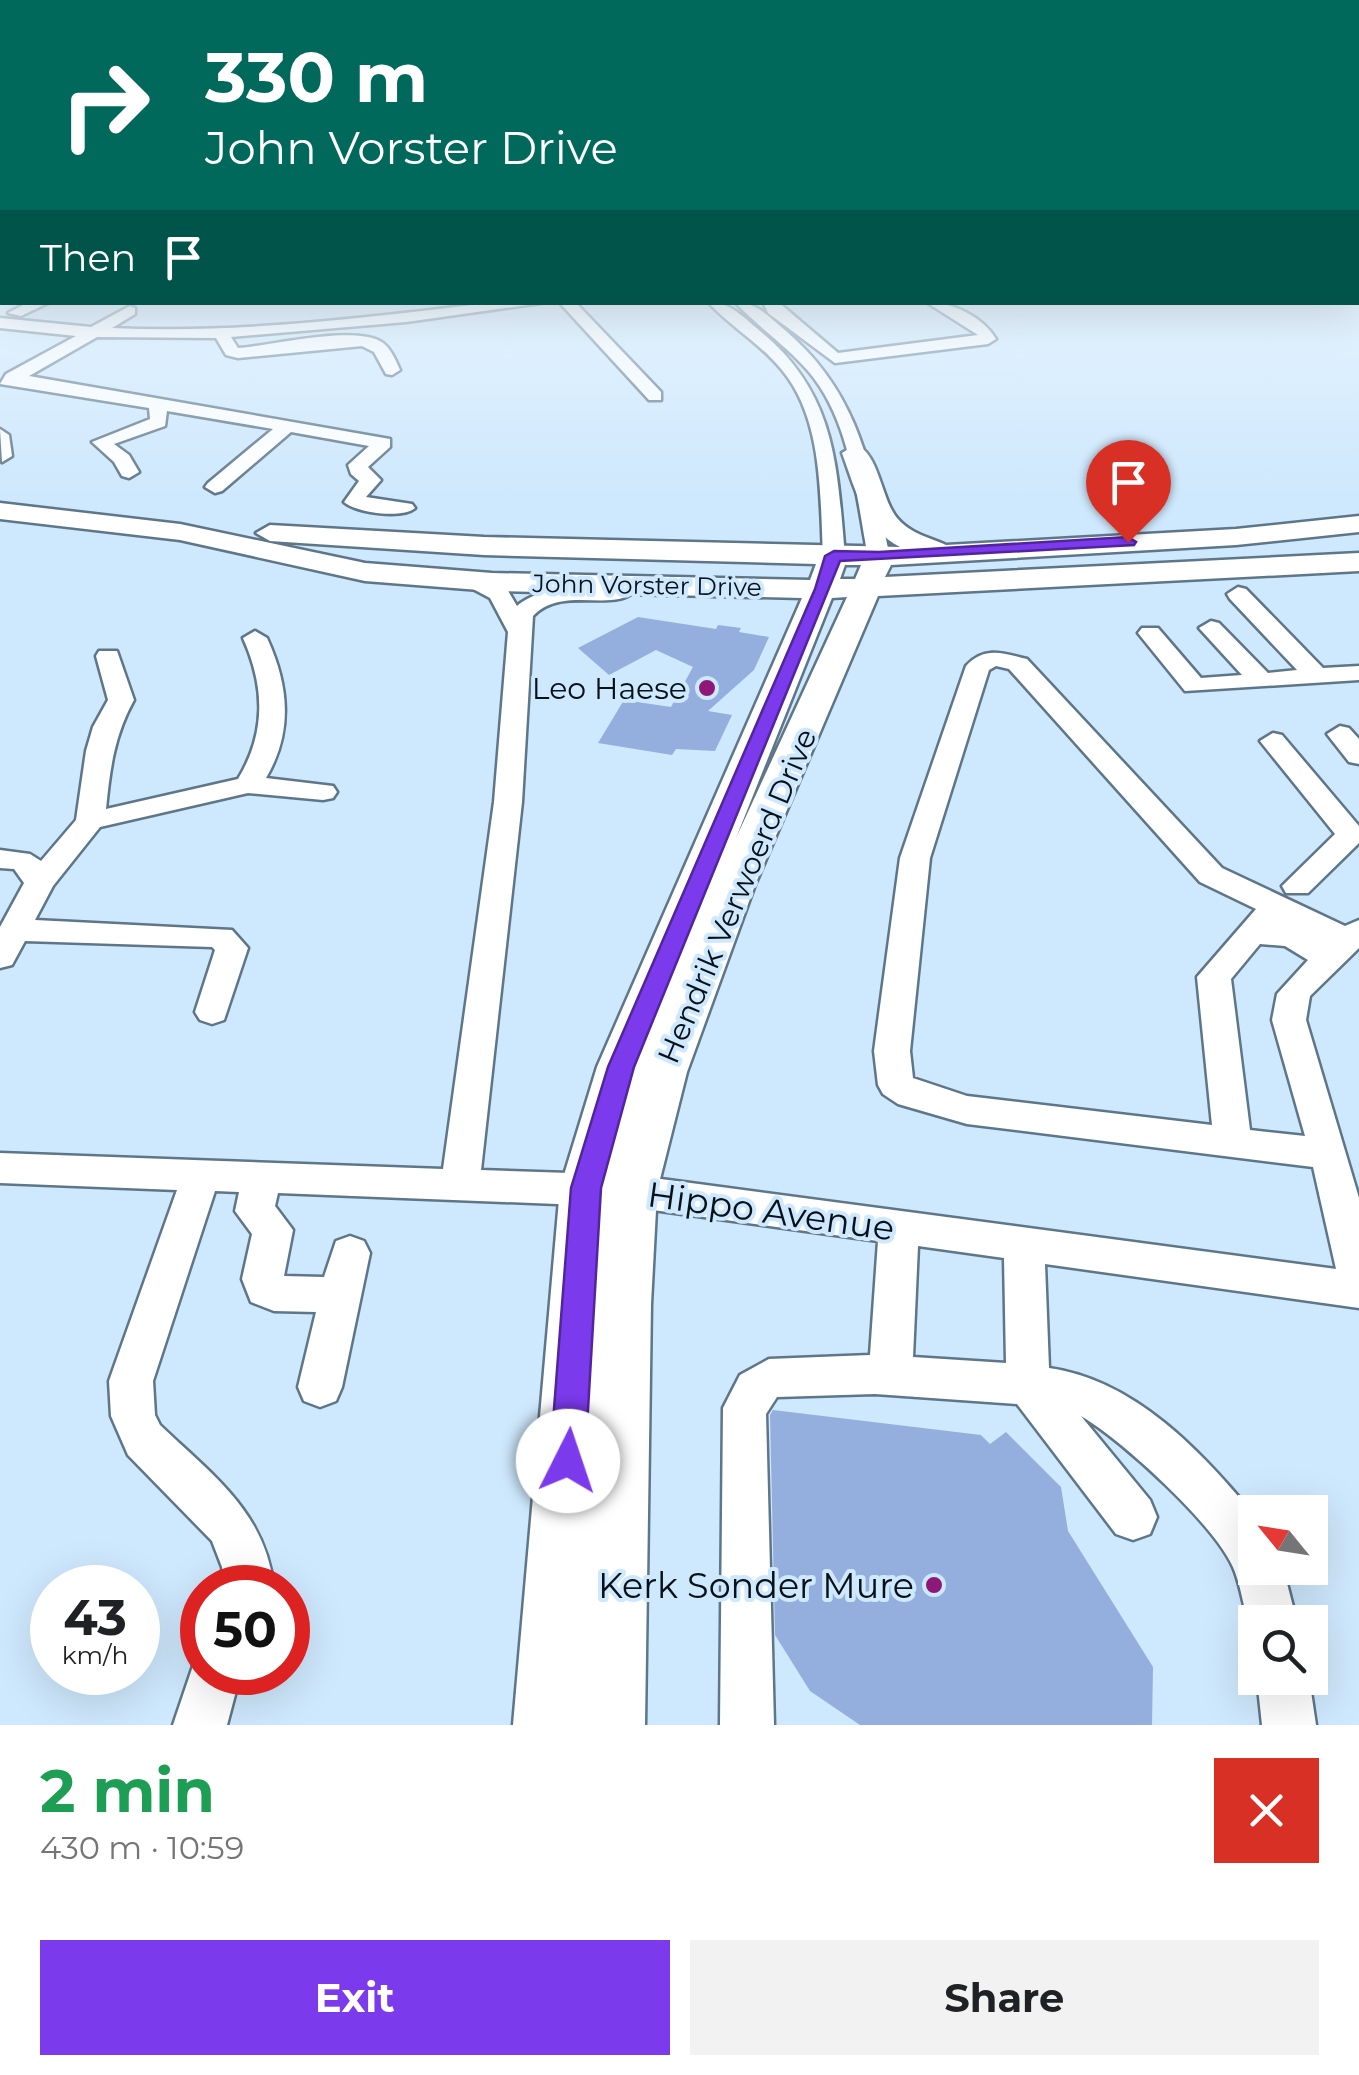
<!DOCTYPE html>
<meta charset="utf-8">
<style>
body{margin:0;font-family:Montserrat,sans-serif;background:#f2f2f2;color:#202124;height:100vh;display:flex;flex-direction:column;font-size:38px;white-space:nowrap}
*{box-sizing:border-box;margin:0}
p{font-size:32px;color:#757577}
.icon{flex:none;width:55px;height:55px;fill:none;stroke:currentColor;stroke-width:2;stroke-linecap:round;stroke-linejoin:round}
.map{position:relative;height:1725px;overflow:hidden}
.details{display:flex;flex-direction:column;background:#fff;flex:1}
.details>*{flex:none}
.guide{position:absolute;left:0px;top:0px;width:1360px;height:305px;box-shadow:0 10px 40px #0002;background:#00695c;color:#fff;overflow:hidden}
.needle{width:65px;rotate:300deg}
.controls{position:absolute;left:1238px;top:1495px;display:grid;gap:20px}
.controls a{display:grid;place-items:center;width:90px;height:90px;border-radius:0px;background:#fff;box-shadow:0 10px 40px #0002;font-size:50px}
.speed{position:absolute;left:30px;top:1565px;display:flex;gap:20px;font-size:50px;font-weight:700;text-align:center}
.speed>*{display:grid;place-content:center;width:130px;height:130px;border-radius:50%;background:#fff;box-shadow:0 10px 40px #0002;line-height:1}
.speed small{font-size:25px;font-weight:400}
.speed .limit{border:15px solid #d22;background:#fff;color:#111}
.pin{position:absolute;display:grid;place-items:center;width:85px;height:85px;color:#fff;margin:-102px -42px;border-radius:50% 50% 50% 0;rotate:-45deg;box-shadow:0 0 10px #0007}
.pin .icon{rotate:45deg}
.me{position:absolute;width:110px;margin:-55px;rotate:4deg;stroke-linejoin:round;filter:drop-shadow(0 0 8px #0008)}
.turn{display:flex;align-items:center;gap:35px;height:210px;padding:0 40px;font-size:45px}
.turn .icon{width:130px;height:130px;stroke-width:2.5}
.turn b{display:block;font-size:70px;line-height:85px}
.then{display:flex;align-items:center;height:95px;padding:0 40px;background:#0003;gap:20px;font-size:38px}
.round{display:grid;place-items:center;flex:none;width:105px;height:105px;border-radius:0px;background:#f2f2f2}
.head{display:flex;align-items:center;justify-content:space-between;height:170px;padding:0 40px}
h1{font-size:60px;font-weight:700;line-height:75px;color:#1e9e55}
.action{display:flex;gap:20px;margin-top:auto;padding:20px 40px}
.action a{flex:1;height:115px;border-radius:0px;background:#7c3aed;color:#fff;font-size:40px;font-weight:700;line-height:115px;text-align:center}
.action a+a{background:#f2f2f2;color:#202124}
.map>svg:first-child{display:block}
.building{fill:#94afdd}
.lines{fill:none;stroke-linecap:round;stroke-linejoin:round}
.minor-casing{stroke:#5e7688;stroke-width:5}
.major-casing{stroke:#5e7688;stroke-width:5}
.minor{fill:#fff;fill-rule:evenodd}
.major{fill:#fff;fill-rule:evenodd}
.route{fill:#7c3aed;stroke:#51269a;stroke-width:2.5}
.poi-dot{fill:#8e1878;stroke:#cee8fd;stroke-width:4}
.labels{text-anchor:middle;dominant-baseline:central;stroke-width:8;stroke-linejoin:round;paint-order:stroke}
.far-street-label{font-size:25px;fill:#081118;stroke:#cee8fd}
.poi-label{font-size:30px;fill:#081118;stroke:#cee8fd;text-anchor:end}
.street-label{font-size:30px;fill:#081118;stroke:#cee8fd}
.near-street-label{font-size:35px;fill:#081118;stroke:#cee8fd}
.near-poi-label{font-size:35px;fill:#081118;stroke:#cee8fd;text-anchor:end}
</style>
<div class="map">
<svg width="1359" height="1725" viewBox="0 0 1359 1725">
<rect width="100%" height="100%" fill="#cee8fd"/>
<path class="building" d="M 638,617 L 716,629 L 718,625 L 741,628 L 739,632 L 769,637 L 754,670 L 708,711 L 732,715 L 715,751 L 676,749 L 672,755 L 598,743 L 624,700 L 671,707 L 693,667 L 656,650 L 609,675 L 578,648 Z
M 773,1410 L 981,1435 L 990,1444 L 1006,1432 L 1061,1487 L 1068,1531 L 1153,1667 L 1152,1725 L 860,1725 L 810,1691 L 775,1635 L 770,1415 Z"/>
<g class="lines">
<g class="minor-casing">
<path id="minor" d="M 0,275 L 2,275 L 2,283 L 0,283 Z
M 29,302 L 50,302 L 21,316 L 8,313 Z
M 498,302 L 548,302 L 406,322 L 231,337 L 238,348 C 271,346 357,324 383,343 C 391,349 396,361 400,370 L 392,375 L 386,374 L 374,352 L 362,346 L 238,358 L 226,355 L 216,338 L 97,337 L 29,376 L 390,439 L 390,447 L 368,467 L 381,480 L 366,497 L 412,504 L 415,508 C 402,519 357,513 344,502 L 359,481 L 351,474 L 348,465 L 369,446 L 291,432 L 222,491 L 215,493 L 205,487 L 208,483 L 273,429 L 167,411 L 165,426 L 114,444 L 129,455 L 139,472 L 129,478 L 122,476 L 114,462 L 92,442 L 150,419 L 149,408 L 0,384 L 6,374 L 76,336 L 0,328 L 0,318 L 91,327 L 130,306 L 135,308 L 135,314 L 112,328 C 241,334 370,317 498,302 Z
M 559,302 L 575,302 L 661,392 L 661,400 L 649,400 Z
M 708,302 C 730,302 743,317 760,331 C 836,393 837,465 845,556 L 842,561 L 826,561 L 823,556 C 820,496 823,419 782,370 C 761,344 731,327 708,302 Z
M 735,302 C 757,302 769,317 786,331 C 860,395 870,467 890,557 L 887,562 L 879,564 L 868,557 C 856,496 851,422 809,372 C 787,346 758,327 735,302 Z
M 763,302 L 778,302 L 838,353 L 978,335 L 926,302 C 952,302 982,316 996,339 L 988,344 L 835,363 L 768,313 Z
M 0,429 L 9,435 L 12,456 L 2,462 Z
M 469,574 L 507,589 L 517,606 C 536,587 616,573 635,591 C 612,613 563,585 533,616 L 522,802 L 481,1170 L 631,1175 L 1336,1269 L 1313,1167 L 967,1124 L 898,1104 L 883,1094 L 878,1085 L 874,1051 L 900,858 L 966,666 C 984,646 1003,653 1027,659 L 1222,868 L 1345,926 L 1359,920 L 1359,948 L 1310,996 L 1306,1020 L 1359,1198 L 1359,1308 L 1045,1264 L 1049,1368 C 1135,1380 1202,1452 1255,1516 L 1255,1568 L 1283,1568 L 1297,1622 L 1255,1622 L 1254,1640 C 1245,1618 1243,1594 1235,1572 C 1220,1529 1121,1439 1081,1416 L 1150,1500 L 1157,1517 L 1150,1534 L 1133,1540 L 1116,1534 L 1017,1404 L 875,1394 L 777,1397 L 766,1414 L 774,1725 L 720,1725 L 723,1408 L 740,1375 L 769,1359 L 870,1355 L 878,1241 L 631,1207 L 278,1193 L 275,1206 L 293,1230 L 284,1276 L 324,1277 L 336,1241 L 350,1236 L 364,1241 L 370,1253 L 342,1387 L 336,1401 L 320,1407 L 304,1401 L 298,1387 L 316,1312 L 274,1311 L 251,1302 L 242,1279 L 252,1234 L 235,1211 L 239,1192 L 215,1191 L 153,1381 L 155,1415 L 160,1425 C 212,1475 265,1511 274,1588 L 224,1588 L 222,1567 L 212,1541 L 128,1455 L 111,1416 L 109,1381 L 177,1190 L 0,1183 L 0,1153 L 443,1169 L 494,802 L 508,632 L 490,598 L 458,581 ZM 996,666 L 1009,669 L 1200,882 L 1256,909 L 1197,977 L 1212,1125 L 967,1096 L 913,1078 L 910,1051 L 930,858 L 989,670 ZM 1260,944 L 1285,946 L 1308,960 L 1277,994 L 1272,1020 L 1305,1136 L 1250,1130 L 1231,979 ZM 918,1246 L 1004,1258 L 1006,1363 L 913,1357 Z
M 1238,587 L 1246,589 L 1323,668 L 1359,666 L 1359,680 L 1185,691 L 1138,633 L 1142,628 L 1158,628 L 1201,678 L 1242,675 L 1199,628 L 1211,621 L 1219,623 L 1268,673 L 1297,670 L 1230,599 L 1227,594 Z
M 255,631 L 267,638 C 289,686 293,732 266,778 L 333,786 L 337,792 L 333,798 L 323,800 L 248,793 L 100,827 L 53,886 L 35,920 L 232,930 L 248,948 L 224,1020 L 212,1024 L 200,1020 L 195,1012 L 215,950 L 212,947 L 25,941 L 12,965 L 0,968 L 0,927 L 24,883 L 14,869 L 0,868 L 0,850 L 30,854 L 41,861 L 76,820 L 86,751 L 93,727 L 108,700 L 96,656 L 99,651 L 117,651 L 134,700 C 114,736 110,769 106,809 L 238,779 C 266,733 265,687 243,638 Z
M 1340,726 L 1349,728 L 1359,739 L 1359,764 L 1349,762 L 1327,734 Z
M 1273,733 L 1282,735 L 1359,826 L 1359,843 L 1308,893 L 1286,893 L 1282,886 L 1335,834 L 1260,741 Z
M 202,1651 L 202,1672 L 241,1672 L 227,1725 L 173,1725 L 197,1654 Z
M 1257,1678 L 1309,1678 L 1316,1725 L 1262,1725 Z"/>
</g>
<g class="major-casing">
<path id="major" d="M 855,445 C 879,451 881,501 898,519 C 911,534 929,537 946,545 L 1236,529 L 1359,516 L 1359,532 L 1236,545 L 891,565 L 885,577 L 1359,553 L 1359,571 L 878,596 L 755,885 L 687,1072 L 657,1191 L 651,1304 L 645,1725 L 513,1725 L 560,1188 L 597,1067 L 802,598 L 492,591 L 365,581 L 180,540 L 0,519 L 0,503 L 180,524 L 365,563 L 492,573 L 810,580 L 816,564 L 484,555 L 270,541 L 256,533 L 270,525 L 484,537 L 900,547 C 864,529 855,488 842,453 ZM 845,565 L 861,565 L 855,579 L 840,579 ZM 847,597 L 736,838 L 832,598 Z"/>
</g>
<use href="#minor" class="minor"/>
<use href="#major" class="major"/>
</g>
<linearGradient id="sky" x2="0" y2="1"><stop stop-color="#80bee0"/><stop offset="0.51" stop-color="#e9f5fe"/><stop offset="1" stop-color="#e9f5fe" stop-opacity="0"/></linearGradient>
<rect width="1359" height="497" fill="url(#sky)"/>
<path class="route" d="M 1128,537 L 1136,542 L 1134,545 L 840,561 L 634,1067 L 601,1188 L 585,1461 L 580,1472 L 568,1477 L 555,1472 L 550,1461 L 571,1188 L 608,1067 L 815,589 L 825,556 L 834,551 L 879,552 Z"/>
<g class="poi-dot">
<circle cx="707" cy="688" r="10"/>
<circle cx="934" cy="1585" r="10"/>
</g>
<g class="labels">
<g class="far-street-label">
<text transform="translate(647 585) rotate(1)">John Vorster Drive</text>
</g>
<g class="poi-label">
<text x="687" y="688">Leo Haese</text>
</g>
<g class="street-label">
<text transform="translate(737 896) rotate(-67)">Hendrik Verwoerd Drive</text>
</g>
<g class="near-street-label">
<text transform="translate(771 1211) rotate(8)">Hippo Avenue</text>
</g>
<g class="near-poi-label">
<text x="914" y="1585">Kerk Sonder Mure</text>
</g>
</g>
</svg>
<div class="controls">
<a><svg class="needle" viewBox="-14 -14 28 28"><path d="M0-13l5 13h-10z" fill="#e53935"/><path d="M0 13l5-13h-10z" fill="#757577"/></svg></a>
<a><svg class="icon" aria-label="search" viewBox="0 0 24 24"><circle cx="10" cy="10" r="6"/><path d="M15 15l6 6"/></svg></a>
</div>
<div class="speed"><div>43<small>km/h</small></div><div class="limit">50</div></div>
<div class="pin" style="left:1128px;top:542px;background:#d93025"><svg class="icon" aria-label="arrive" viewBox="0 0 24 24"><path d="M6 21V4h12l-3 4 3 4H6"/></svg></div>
<svg class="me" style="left:568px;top:1461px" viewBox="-20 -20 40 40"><circle r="19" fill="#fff"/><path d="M0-13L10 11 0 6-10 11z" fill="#7c3aed"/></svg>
<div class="guide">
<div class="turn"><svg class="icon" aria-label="right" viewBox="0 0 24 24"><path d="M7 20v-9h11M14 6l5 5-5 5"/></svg><div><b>330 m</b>John Vorster Drive</div></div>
<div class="then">Then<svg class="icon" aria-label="arrive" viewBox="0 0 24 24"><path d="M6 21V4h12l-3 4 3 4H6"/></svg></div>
</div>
</div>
<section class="details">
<div class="head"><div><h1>2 min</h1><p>430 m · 10:59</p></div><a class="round" style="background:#d93025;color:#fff"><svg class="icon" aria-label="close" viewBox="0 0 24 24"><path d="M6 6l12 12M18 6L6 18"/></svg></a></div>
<div class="action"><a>Exit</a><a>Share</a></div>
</section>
